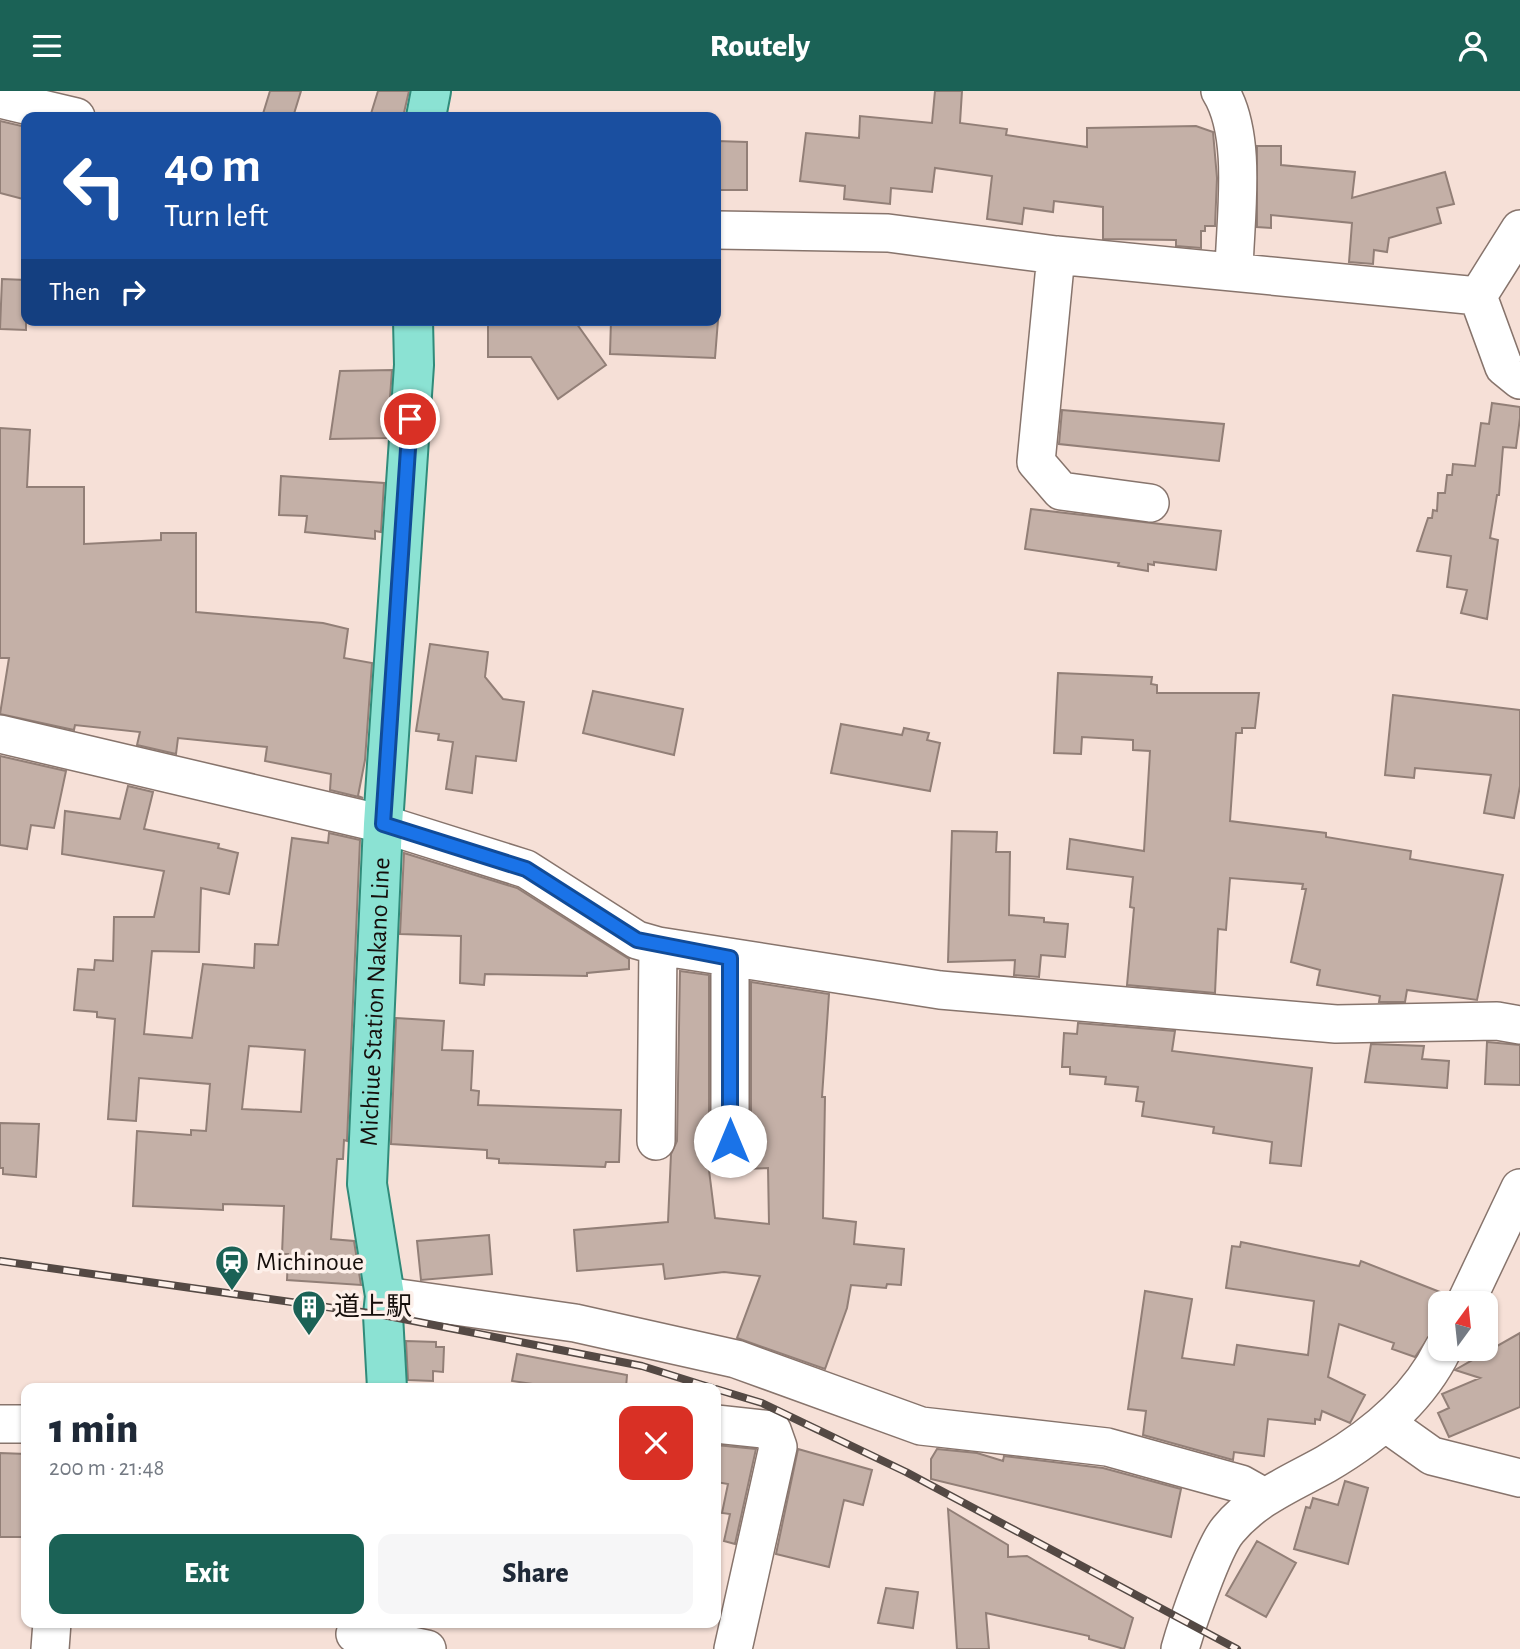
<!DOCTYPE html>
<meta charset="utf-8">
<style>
body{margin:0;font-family:"Alegreya Sans","Noto Sans JP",sans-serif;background:#f6f6f7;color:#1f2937;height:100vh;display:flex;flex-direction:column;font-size:26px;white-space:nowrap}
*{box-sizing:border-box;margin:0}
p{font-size:23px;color:#747a83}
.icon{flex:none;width:38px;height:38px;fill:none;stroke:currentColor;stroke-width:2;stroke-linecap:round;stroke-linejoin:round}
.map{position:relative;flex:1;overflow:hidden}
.sheet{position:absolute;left:21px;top:1292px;width:700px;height:245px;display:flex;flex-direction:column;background:#fff;border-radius:14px;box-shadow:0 2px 5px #0004}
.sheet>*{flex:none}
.guide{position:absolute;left:21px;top:21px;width:700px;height:214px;border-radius:14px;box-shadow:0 2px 5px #0004;background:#1a4fa0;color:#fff;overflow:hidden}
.needle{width:46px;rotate:15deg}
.fabs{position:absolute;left:1428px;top:1200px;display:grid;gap:14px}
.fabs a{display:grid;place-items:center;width:70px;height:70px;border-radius:14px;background:#fff;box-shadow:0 2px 5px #0004;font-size:35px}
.pin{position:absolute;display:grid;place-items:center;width:60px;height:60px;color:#fff;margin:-30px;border:4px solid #fff;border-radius:50%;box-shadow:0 2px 7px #0007}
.me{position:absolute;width:77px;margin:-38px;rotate:0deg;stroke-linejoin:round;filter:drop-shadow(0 0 5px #0008)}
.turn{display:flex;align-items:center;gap:24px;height:147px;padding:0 28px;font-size:32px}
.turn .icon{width:91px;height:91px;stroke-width:2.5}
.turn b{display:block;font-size:49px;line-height:60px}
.then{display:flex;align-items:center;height:66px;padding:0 28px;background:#0003;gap:14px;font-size:26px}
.round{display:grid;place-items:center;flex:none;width:74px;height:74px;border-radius:14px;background:#f6f6f7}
.head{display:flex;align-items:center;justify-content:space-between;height:119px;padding:0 28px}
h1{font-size:42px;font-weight:800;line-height:52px}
.cta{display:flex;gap:14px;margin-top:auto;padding:14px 28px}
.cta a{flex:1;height:80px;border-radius:14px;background:#1b6256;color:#fff;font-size:28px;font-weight:800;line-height:80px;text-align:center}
.cta a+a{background:#f6f6f7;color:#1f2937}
header{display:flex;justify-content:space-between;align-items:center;height:91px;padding:0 28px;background:#1b6256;color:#fff;font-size:32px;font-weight:800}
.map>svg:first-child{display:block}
.building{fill:#c4b0a7;stroke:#927f77;stroke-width:2;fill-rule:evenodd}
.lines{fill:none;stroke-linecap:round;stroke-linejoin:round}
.minor-casing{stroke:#87746c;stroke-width:40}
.major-casing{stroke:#308b7a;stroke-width:42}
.minor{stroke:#fff;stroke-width:37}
.major{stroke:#8be2d3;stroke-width:38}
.rail-casing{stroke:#544944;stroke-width:8}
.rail{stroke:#fdf0ea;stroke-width:5;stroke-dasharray:16;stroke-linecap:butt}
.route-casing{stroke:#114b97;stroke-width:18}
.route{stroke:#1a73e8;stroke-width:12}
.labels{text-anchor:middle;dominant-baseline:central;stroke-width:7;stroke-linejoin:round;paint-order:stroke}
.street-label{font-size:26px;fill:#150e0b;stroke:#fdf0ea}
.poi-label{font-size:26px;fill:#150e0b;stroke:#fdf0ea;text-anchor:start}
</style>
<header><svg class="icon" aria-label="menu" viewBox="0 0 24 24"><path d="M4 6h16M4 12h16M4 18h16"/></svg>Routely<svg class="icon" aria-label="person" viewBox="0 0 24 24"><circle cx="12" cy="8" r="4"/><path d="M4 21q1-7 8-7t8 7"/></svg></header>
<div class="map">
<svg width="1520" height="1558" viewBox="0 0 1520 1558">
<rect width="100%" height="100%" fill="#f6e0d7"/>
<path class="building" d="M 270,0 L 301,0 L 293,26 L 262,26 Z
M 378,0 L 409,0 L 403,26 L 370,26 Z
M 935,0 L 962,0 L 960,32 L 1007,38 L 1006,44 L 1087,56 L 1087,37 L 1196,35 L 1213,41 L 1217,87 L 1215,135 L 1205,135 L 1205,140 L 1201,140 L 1201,157 L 1176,155 L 1176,149 L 1103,148 L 1103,116 L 1054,110 L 1053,121 L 1024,117 L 1022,133 L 987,128 L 992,85 L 935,77 L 932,101 L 891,97 L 890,113 L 844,108 L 845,95 L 800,90 L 806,42 L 859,47 L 860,25 L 932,32 Z
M 0,30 L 26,36 L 26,92 L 23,108 L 0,102 Z
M 716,50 L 747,51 L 747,99 L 716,99 Z
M 1257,55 L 1281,55 L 1281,74 L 1355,81 L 1352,107 L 1445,81 L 1454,113 L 1437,117 L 1441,132 L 1389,147 L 1387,161 L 1374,159 L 1373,173 L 1349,171 L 1352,132 L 1271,124 L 1271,137 L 1257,136 Z
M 2,188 L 26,189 L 26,239 L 0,238 Z
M 488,229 L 574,229 L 606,274 L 558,308 L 531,266 L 488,266 Z
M 611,229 L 718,229 L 715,267 L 610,263 Z
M 392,279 L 387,347 L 330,348 L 340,280 Z
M 1492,312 L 1520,316 L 1520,327 L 1516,357 L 1503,356 L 1499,404 L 1497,404 L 1490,447 L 1498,449 L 1487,528 L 1461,522 L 1467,499 L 1447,496 L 1451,465 L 1417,460 L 1428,427 L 1432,427 L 1433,419 L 1437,420 L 1438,402 L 1445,402 L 1447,384 L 1452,384 L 1453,373 L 1475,375 L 1481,332 L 1489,333 Z
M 1062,319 L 1224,333 L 1219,370 L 1059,353 Z
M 0,337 L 30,339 L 27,396 L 84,396 L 84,453 L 161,449 L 161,442 L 196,442 L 196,521 L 323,532 L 348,538 L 344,567 L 372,572 L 365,669 L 358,705 L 363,707 L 330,699 L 331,683 L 265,670 L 267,656 L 178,647 L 176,663 L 137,654 L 140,641 L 75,634 L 74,639 L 0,623 L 9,567 L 0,567 Z
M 281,385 L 384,392 L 381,441 L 375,440 L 375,448 L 305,441 L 307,425 L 279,424 Z
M 1031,418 L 1221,440 L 1216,479 L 1154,471 L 1154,474 L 1148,473 L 1148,480 L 1118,475 L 1119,472 L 1025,458 Z
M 430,553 L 488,561 L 485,586 L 503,608 L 524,611 L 516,670 L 476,665 L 472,702 L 446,698 L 453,651 L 438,649 L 439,643 L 416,640 Z
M 1058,582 L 1152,586 L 1151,593 L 1157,594 L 1157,602 L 1259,602 L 1255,637 L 1242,637 L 1242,642 L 1236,642 L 1230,730 L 1326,742 L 1326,746 L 1411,760 L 1410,768 L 1503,784 L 1477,909 L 1407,899 L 1405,911 L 1379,911 L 1380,905 L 1317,894 L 1320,879 L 1291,871 L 1306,798 L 1302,798 L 1303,793 L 1230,787 L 1226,839 L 1218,838 L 1215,902 L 1127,894 L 1134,817 L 1130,816 L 1133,786 L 1067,778 L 1070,748 L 1144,760 L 1150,660 L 1133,659 L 1133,649 L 1082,646 L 1081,663 L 1054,662 Z
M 593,600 L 683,618 L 674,664 L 583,642 Z
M 1393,604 L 1520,619 L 1520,695 L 1514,727 L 1484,722 L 1491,684 L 1415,677 L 1414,687 L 1385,684 Z
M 841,633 L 902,644 L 904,637 L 929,642 L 927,649 L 940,652 L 930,700 L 831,682 Z
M 0,665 L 66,680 L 54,737 L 31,734 L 27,758 L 0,754 Z
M 128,695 L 153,701 L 144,738 L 219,753 L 218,757 L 238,762 L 229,803 L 201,797 L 199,861 L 152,860 L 144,943 L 192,947 L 203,873 L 254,877 L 255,853 L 278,854 L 292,747 L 328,752 L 329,742 L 360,749 L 347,1050 L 344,1049 L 343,1068 L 337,1068 L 331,1148 L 354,1150 L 361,1194 L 287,1189 L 288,1163 L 282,1163 L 284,1115 L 223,1113 L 223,1119 L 133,1115 L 137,1040 L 191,1044 L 191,1039 L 206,1040 L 210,993 L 139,987 L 136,1030 L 108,1028 L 115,928 L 97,926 L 97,921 L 74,919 L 78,878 L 94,879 L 95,869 L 113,870 L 114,826 L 154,826 L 164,780 L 62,763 L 65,720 L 120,728 ZM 249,955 L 305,959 L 301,1021 L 242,1018 Z
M 952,740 L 997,741 L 996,761 L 1010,761 L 1009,824 L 1044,827 L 1044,831 L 1068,833 L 1065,866 L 1041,864 L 1039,886 L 1014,884 L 1015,869 L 948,871 Z
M 404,762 L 517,797 L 629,868 L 629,878 L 587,882 L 587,885 L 485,883 L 484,894 L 460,892 L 461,845 L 400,843 Z
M 680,880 L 709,884 L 709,1050 L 712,1061 L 720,1068 L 729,1071 L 741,1068 L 748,1060 L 751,1050 L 751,891 L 829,903 L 822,1006 L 825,1006 L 823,1127 L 856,1131 L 854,1153 L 904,1158 L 901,1194 L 887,1193 L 886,1197 L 851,1194 L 847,1217 L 825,1278 L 737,1247 L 760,1185 L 724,1181 L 665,1188 L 663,1173 L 577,1180 L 574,1139 L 668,1131 L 671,1063 L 677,1050 ZM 768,1077 L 769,1133 L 715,1127 L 709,1079 Z
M 396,927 L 444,930 L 442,959 L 473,960 L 471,999 L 479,1000 L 478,1014 L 621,1019 L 619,1071 L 606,1071 L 605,1076 L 499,1072 L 499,1068 L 487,1067 L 487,1059 L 391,1053 Z
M 1078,932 L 1175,940 L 1172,960 L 1312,977 L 1301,1075 L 1270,1072 L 1272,1051 L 1213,1042 L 1214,1036 L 1142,1025 L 1144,1011 L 1136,1010 L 1138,996 L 1105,993 L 1106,986 L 1070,983 L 1070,976 L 1062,976 L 1064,942 L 1077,943 Z
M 1487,951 L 1520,954 L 1520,994 L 1485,993 Z
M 1371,953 L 1424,955 L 1422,968 L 1449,970 L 1447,997 L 1365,991 Z
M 0,1032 L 39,1033 L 36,1086 L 3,1083 L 3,1077 L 0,1077 Z
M 489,1144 L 492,1183 L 421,1189 L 417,1150 Z
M 1241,1151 L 1359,1175 L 1361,1170 L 1440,1201 L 1440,1219 L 1433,1240 L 1415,1266 L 1392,1258 L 1394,1252 L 1339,1233 L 1328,1286 L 1365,1304 L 1350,1332 L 1322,1320 L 1320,1329 L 1315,1328 L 1315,1333 L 1268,1328 L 1264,1365 L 1234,1361 L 1233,1369 L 1143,1344 L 1146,1320 L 1128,1318 L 1145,1200 L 1192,1208 L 1182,1267 L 1234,1274 L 1237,1254 L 1308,1264 L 1314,1210 L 1226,1197 L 1232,1155 L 1240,1156 Z
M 1520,1242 L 1520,1316 L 1449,1346 L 1438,1322 L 1449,1317 L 1442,1303 L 1480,1287 L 1455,1279 Z
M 406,1250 L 436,1251 L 436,1256 L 444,1256 L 443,1281 L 433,1280 L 433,1290 L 408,1289 Z
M 517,1263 L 627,1284 L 626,1297 L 560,1297 L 512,1290 Z
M 716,1354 L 756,1358 L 735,1453 L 724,1450 L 730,1423 L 722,1422 L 728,1393 L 716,1391 Z
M 798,1358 L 872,1379 L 863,1414 L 844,1409 L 829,1476 L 776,1463 Z
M 937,1358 L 977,1362 L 1003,1370 L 1004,1365 L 1103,1377 L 1181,1398 L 1171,1446 L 931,1388 L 931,1368 Z
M 0,1362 L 26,1363 L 26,1446 L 0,1446 Z
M 1345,1390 L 1368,1397 L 1348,1473 L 1294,1458 L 1306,1416 L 1310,1417 L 1313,1407 L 1338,1414 Z
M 948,1418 L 1008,1454 L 1008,1466 L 1027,1465 L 1133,1527 L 1124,1558 L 1089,1548 L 1089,1545 L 986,1522 L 989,1558 L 957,1558 Z
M 1257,1450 L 1296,1472 L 1266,1526 L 1226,1504 Z
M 886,1497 L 918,1501 L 913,1537 L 878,1532 Z"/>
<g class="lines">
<g class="minor-casing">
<path id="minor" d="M 1220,0 C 1248,45 1235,127 1234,180
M 0,8 L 76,26
M 1520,138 L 1478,205 L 1504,276 L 1520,289
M 716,139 L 888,142 L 1056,164 L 1478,205
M 1056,164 L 1036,371 L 1061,400 L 1150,412
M 0,643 L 383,733 L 526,778 L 637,849 L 658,855 L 940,899 L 1336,933 L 1497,930 L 1520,934
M 656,1050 L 658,855
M 730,1050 L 730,867
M 385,1205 L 575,1232 L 736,1268 L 921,1335 L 1107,1356 L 1241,1393 L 1264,1406
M 1465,1213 L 1520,1097
M 0,1333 L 26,1333
M 716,1333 L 772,1339 L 778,1356 L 733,1558
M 1387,1333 L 1432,1365 L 1520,1387
M 355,1543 L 427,1558
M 50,1558 L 52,1531
M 1180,1558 C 1187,1533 1213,1457 1228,1439 C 1254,1407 1292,1392 1326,1373 C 1374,1345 1418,1309 1443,1258"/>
</g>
<g class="major-casing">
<g id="major">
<path d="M 426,26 L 431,0"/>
<path id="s1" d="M 387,1297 L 383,1224 L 385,1205 L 367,1093 L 383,733 L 414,274 L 413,229"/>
</g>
</g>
<use href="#minor" class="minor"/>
<use href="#major" class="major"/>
<g class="rail-casing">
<path id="rail" d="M 0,1170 L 383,1224 L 642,1275 L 712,1297
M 716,1298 L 762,1312 L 906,1381 L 1237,1558"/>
</g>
<use href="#rail" class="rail"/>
</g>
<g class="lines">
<g class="route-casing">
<path id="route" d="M 410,328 L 383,733 L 526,778 L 637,849 L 730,867 L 730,1050"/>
</g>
<use href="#route" class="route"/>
</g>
<defs>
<g id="station-pin" transform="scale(1.75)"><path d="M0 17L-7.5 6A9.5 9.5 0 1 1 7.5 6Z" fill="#1b6256" stroke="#fdf0ea"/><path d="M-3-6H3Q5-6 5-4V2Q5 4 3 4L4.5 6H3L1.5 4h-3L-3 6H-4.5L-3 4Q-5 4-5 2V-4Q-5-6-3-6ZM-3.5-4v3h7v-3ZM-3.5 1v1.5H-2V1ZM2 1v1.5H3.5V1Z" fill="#fff"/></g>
<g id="building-pin" transform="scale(1.75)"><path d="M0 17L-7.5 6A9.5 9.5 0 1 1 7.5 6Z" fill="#1b6256" stroke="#fdf0ea"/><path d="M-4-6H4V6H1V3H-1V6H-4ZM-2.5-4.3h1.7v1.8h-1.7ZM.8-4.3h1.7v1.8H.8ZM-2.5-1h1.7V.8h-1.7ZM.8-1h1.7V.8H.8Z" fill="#fff"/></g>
</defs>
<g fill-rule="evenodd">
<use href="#station-pin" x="232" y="1171"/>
<use href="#building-pin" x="309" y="1216"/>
</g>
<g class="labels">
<g class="street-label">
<text stroke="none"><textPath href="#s1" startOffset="388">Michiue Station Nakano Line</textPath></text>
</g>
<g class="poi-label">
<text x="256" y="1171">Michinoue</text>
<text x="334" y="1216">道上駅</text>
</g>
</g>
</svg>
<div class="fabs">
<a><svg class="needle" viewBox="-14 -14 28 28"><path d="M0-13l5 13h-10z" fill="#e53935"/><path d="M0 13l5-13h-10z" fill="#747a83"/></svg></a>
</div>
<div class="pin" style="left:410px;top:328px;background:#d93025"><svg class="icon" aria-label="arrive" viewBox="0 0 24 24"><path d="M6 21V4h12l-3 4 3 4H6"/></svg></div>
<svg class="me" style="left:730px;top:1050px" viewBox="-20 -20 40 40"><circle r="19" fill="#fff"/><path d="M0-13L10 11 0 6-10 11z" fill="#1a73e8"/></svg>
<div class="guide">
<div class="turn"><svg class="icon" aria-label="left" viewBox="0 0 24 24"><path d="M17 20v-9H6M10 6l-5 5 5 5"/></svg><div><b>40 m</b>Turn left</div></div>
<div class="then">Then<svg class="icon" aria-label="right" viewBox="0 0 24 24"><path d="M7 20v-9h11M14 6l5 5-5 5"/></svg></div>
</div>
<section class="sheet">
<div class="head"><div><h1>1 min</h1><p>200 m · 21:48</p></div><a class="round" style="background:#d93025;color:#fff"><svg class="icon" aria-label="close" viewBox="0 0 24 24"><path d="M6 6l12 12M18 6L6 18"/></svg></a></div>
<div class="cta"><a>Exit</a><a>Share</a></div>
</section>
</div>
